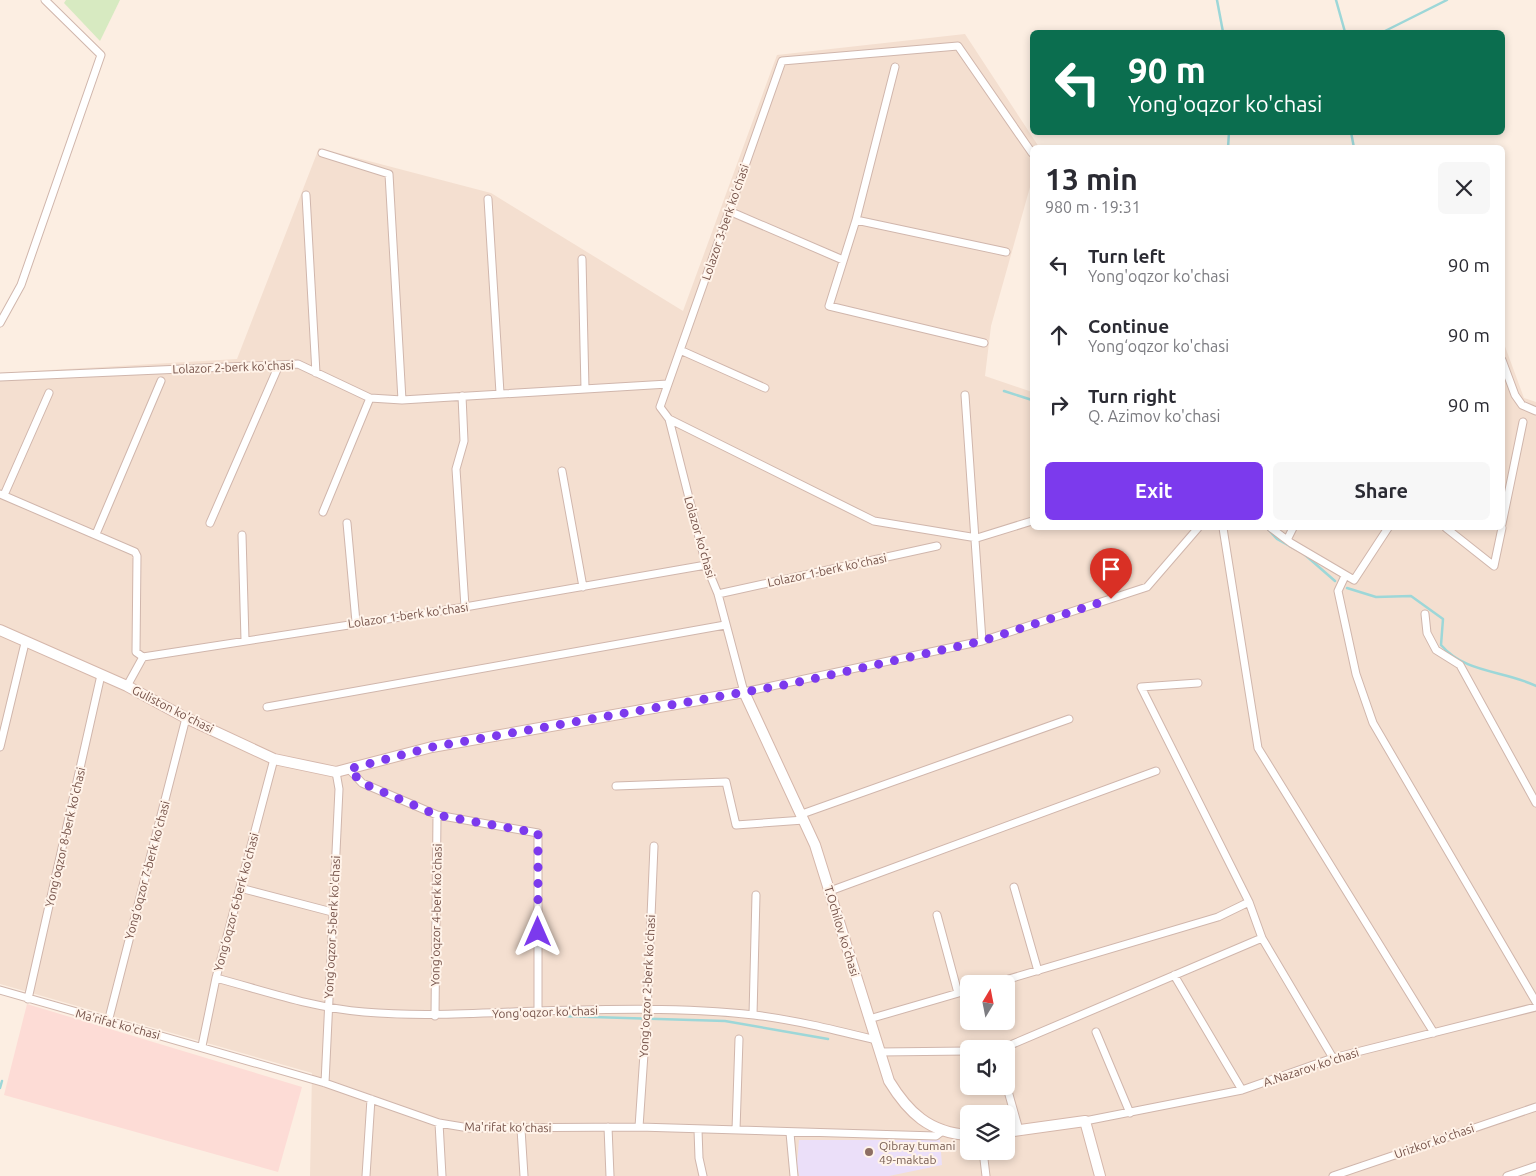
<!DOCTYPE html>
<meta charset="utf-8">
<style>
body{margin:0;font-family:Ubuntu,sans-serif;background:#f7f7f7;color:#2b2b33;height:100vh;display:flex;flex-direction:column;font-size:19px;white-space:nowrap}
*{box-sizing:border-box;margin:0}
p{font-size:16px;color:#7c7c81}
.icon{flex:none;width:28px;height:28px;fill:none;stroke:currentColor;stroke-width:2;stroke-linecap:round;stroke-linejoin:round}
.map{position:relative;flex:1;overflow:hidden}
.side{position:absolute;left:1030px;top:145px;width:475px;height:385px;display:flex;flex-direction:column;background:#fff;border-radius:8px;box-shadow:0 2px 8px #0003}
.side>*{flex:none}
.hud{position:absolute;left:1030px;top:30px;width:475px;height:105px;border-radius:8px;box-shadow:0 2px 8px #0003;background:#0b6e4f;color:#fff;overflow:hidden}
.needle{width:32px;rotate:10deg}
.buttons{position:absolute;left:960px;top:975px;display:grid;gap:10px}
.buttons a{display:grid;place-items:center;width:55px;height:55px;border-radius:8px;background:#fff;box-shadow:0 2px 8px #0003;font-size:25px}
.pin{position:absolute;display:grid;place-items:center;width:42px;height:42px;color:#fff;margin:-51px -21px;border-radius:50% 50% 50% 0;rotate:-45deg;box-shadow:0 0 5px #0007}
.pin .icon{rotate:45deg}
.me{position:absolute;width:55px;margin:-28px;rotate:0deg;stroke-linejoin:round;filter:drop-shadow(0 0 4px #0008)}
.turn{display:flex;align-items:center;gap:18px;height:105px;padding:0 15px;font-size:22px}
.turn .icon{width:65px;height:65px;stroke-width:2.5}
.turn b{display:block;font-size:35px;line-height:42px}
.round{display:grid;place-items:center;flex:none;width:52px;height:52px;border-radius:8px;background:#f7f7f7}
.overview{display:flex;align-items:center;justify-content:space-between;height:85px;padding:0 15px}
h1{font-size:30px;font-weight:600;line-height:38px}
.action{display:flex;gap:10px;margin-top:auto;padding:10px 15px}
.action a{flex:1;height:58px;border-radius:8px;background:#7c3aed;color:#fff;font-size:20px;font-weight:600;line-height:58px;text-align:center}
.action a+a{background:#f7f7f7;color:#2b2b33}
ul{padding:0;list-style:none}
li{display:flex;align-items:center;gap:15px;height:70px;padding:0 15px}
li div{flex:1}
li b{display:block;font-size:19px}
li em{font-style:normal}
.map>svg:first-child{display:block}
.residential{fill:#f4dfd0;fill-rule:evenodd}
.commercial{fill:#fddcd6}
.education{fill:#ebdff9}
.green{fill:#d7eac1}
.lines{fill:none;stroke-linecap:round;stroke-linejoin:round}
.stream{stroke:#9dd7d8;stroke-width:2.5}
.street-casing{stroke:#d0b6ac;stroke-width:9}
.secondary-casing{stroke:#d5b7ab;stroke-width:12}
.street{stroke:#fff;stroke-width:7}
.secondary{stroke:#fff;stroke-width:10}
.route{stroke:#7c3aed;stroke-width:9;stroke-dasharray:0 16.2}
.education-dot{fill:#8d6e63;stroke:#fff3e9;stroke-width:2}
.labels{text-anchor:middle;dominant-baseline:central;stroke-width:4;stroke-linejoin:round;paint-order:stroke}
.street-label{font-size:12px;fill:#745148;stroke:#fff3e9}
.education-label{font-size:12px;fill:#785e54;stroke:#fff3e9;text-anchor:start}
</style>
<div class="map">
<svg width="1536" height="1176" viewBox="0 0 1536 1176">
<rect width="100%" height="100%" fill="#fceee2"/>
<path class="residential" d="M 965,34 L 1039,147 L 1032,148 L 1032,180 L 991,326 L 985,376 L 1032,392 L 1032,528 L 1502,528 L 1503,341 L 1524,398 L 1536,402 L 1536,1176 L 310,1176 L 312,1073 L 0,984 L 0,373 L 237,359 L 319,148 L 491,193 L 683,311 L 777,55 ZM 969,984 L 1006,984 L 1006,1021 L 969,1021 ZM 969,1049 L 1006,1049 L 1006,1086 L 969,1086 ZM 969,1114 L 1006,1114 L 1006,1151 L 969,1151 Z"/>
<path class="commercial" d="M 27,1004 L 302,1087 L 278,1172 L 4,1095 Z"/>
<path class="education" d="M 799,1140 L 940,1140 L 942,1165 L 889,1176 L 799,1176 L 797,1164 Z"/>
<path class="green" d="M 66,0 L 120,0 L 100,41 L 64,3 Z"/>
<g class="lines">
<path class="stream" d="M 1217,0 L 1223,32
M 1336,0 L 1345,32
M 1383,32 L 1447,0
M 1351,132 L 1354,148
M 1228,148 L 1229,132
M 1004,391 L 1032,400
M 1267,528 L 1277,539 L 1295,549
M 1304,554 L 1335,581
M 1347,588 L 1376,597 L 1411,596 L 1443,619 L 1441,645 C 1466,674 1504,670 1536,686
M 559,1016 L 725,1021 L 828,1039
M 0,1088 L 2,1081"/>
<g class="street-casing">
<path id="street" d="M 895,67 L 856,220 L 829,306 L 984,343
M 322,153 L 389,174 L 402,400
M 1032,153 L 958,46 L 782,61 L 660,407 L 669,419 L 706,565 L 718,594 L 744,692 L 982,641 L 1147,587 L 1198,528
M 306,195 L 316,373
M 488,199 L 500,393
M 729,211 L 843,260
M 856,220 L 1006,252
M 582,259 L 585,389
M 0,323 L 21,285 L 101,55 L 45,0
M 680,350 L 765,388
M 1502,360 L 1515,395 L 1522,405 L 1536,411
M 0,377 L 298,364 L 370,398 L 402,400 L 668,384
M 965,395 L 982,641
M 462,396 L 464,441 L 456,469 L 465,607
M 669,419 L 874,521 L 977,538 L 1032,521
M 562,471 L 583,587
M 0,494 L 135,552 L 137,556 L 136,652 L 143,657
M 4,495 L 49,393
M 323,512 L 370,398
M 210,523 L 279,365
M 347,523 L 356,622
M 1502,524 L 1523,422
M 1223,528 L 1258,748 L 1434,1033
M 1271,528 L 1291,543 L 1354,580 L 1388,528
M 1446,528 L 1494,566 L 1502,528
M 96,534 L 161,381
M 242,535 L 245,640
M 1287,540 L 1293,528
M 1345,576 L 1338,591 L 1356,674 L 1373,723 L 1536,1002
M 718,594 L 937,546
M 1425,614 L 1427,633 L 1436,650 L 1460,665 L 1536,803
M 1198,683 L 1141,687 L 1249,902
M 127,686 L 143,657 L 465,607 L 706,565
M 267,707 L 725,625
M 0,747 L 25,643
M 349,769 L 362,783 L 437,815 L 538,833 L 538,1011
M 616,786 L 726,782 L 736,825 L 804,820
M 802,814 L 1069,719
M 1014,887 L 1038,971
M 240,888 L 332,912
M 830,891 L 1156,771
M 937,915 L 958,993
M 1174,975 L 1242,1090
M 216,978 C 265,991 313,1008 364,1012 C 422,1017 479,1013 538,1011 C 609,1009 683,1007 754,1015 C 795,1020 835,1030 876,1040
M 992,984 L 1218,917 L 1249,902 L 1262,938 L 1333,1058
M 0,990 L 325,1083 L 439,1123 L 469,1128 L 639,1127 L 936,1136 L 944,1130
M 28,999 L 101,675
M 753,1015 L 756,895
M 435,1016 L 437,815
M 869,1019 L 969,990
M 108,1022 L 186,718
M 1096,1032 L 1130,1113
M 202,1046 L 216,978 L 274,759
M 1001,1049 L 1262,938
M 880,1052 L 969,1051
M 325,1083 L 339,789 L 336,772
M 1006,1084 L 1019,1130
M 1085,1121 L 1242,1090 L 1333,1058 L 1536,1007
M 439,1123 L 442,1176
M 608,1127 L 610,1176
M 639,1127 L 647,1010 L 654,846
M 521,1129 L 524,1176
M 698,1130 L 699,1158 L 703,1176
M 736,1130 L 739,1039
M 790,1133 L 794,1176
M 983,1151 L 986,1176
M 366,1176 L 371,1099
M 1333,1176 L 1536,1107
M 1507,1176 L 1536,1166"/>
</g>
<g class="secondary-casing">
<path id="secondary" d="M 0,630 L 127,686 L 186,718 L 274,759 L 336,772 L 432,747 L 744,692 L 815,845 L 889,1081 C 908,1112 929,1133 969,1135
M 1006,1132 L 1085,1121 L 1100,1176"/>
</g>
<use href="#street" class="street"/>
<use href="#secondary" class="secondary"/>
</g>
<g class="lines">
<path class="route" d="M 538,932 L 538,833 L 437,815 L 362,783 L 349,769 L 432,747 L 790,684 L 982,641 L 1111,599"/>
</g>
<circle class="education-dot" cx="869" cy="1152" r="5"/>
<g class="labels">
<g class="street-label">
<text transform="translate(725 222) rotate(-71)">Lolazor 3-berk ko'chasi</text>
<text transform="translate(233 367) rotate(-2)">Lolazor 2-berk ko'chasi</text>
<text transform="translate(700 537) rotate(74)">Lolazor ko'chasi</text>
<text transform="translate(827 570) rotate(-12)">Lolazor 1-berk ko'chasi</text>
<text transform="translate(408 615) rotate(-8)">Lolazor 1-berk ko'chasi</text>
<text transform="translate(173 709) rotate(27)">Guliston ko'chasi</text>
<text transform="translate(65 837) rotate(-77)">Yong‘oqzor 8-berk ko'chasi</text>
<text transform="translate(147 870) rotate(-75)">Yong‘oqzor 7-berk ko'chasi</text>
<text transform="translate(236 902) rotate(-75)">Yong‘oqzor 6-berk ko'chasi</text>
<text transform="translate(436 915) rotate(-89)">Yong‘oqzor 4-berk ko'chasi</text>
<text transform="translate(332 927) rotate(-87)">Yong‘oqzor 5-berk ko'chasi</text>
<text transform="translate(842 931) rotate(73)">T.Ochilov ko'chasi</text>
<text transform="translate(647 986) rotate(-87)">Yong‘oqzor 2-berk ko'chasi</text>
<text transform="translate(545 1012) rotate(-2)">Yong'oqzor ko'chasi</text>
<text transform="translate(118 1024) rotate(15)">Ma'rifat ko'chasi</text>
<text transform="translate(1311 1067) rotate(-18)">A.Nazarov ko'chasi</text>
<text transform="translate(508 1127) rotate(1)">Ma'rifat ko'chasi</text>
<text transform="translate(1434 1141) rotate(-19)">Urizkor ko'chasi</text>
</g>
<g class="education-label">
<text x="879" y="1145">Qibray tumani<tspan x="879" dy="14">49-maktab</tspan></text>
</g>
</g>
</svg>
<div class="buttons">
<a><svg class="needle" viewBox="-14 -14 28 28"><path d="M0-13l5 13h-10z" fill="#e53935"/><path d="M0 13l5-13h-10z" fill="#7c7c81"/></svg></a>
<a><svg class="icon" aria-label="sound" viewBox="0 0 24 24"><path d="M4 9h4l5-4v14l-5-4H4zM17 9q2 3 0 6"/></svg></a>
<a><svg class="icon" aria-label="layers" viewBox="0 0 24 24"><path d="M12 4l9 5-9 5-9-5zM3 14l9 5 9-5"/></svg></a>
</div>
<div class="pin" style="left:1111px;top:599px;background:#d93025"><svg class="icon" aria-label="arrive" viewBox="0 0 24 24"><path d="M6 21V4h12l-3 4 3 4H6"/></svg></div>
<svg class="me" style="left:538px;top:932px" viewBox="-20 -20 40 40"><path d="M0-17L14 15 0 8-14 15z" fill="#7c3aed" stroke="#fff" stroke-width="4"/></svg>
<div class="hud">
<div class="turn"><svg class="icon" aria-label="left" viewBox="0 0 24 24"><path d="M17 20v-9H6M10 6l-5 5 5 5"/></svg><div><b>90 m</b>Yong'oqzor ko'chasi</div></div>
</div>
<section class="side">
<div class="overview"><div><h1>13 min</h1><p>980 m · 19:31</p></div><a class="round"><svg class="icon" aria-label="close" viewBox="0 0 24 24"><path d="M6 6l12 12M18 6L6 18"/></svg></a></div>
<ul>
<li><svg class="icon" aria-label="left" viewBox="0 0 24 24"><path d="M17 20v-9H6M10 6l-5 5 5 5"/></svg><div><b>Turn left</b><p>Yong'oqzor ko'chasi</p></div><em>90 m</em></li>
<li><svg class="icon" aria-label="ahead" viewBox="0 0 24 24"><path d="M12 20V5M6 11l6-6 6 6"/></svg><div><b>Continue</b><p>Yong‘oqzor ko'chasi</p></div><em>90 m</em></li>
<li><svg class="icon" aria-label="right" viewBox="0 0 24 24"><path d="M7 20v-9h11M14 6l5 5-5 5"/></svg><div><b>Turn right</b><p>Q. Azimov ko'chasi</p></div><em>90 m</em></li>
</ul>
<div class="action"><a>Exit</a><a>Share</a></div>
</section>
</div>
